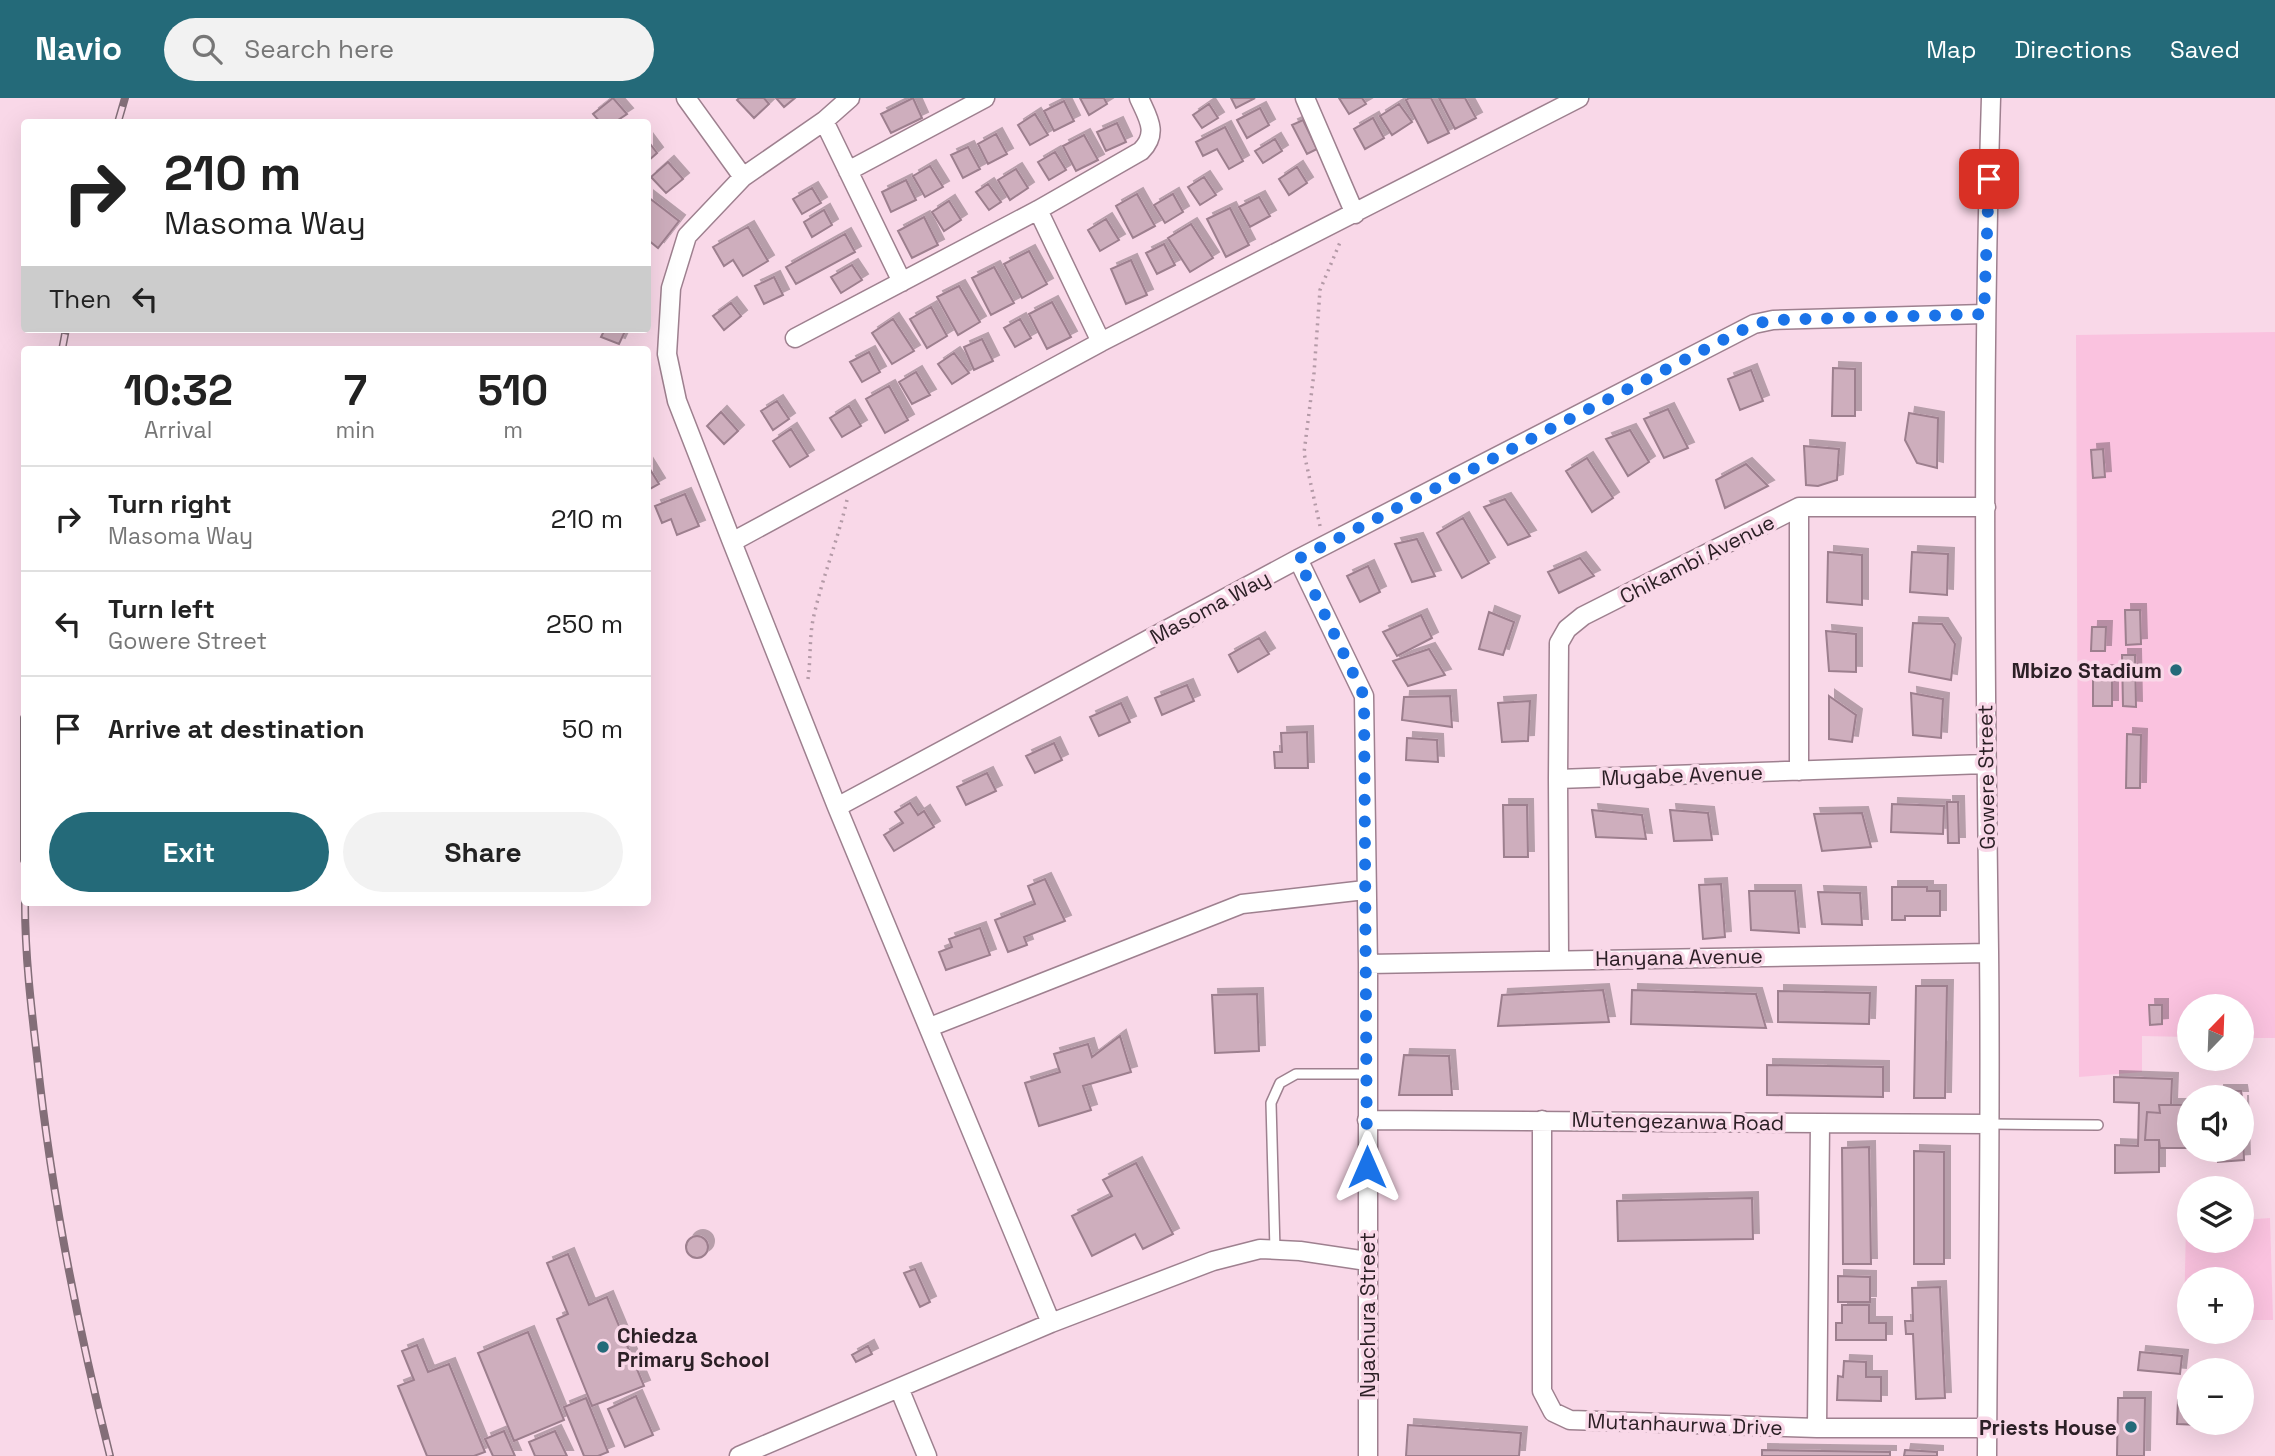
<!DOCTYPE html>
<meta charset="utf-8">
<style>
body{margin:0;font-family:"Space Grotesk",sans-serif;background:#f2f2f2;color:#222;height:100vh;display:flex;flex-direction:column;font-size:26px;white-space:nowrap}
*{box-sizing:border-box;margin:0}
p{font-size:23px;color:#767676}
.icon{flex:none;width:38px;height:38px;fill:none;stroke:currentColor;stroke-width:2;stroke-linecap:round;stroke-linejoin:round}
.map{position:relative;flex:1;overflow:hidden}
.panel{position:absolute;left:21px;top:248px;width:630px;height:560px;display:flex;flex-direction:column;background:#fff;border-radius:7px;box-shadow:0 7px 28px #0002}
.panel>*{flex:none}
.top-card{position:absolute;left:21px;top:21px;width:630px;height:214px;border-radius:7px;box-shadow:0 7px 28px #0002;background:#fff;color:#222;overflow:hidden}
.needle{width:46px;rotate:23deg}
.buttons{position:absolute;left:2177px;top:896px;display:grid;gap:14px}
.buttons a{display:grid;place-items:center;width:77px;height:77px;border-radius:50%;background:#fff;box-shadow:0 7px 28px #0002;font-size:35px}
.pin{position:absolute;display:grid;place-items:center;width:60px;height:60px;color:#fff;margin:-30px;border-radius:14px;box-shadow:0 4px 10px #0006}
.me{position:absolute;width:77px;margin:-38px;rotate:0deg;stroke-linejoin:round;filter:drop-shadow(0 0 5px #0008)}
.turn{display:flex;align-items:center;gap:24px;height:147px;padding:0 28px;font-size:32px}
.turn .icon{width:91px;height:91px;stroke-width:2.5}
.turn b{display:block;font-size:49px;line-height:60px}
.then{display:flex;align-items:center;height:66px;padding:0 28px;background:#0003;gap:14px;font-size:26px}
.eta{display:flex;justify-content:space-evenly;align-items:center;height:119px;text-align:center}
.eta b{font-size:42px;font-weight:600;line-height:49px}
.action{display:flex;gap:14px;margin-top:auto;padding:14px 28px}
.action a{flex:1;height:80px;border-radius:42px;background:#246a79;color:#fff;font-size:28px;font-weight:600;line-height:80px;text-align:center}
.action a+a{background:#f2f2f2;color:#222}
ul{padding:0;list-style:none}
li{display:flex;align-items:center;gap:21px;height:105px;padding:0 28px;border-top:2px solid #e0e0e0}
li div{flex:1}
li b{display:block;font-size:26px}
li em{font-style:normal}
header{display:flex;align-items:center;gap:42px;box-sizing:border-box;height:98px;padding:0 35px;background:#246a79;color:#fff}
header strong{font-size:33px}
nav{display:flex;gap:38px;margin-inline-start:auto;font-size:24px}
.search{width:490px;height:63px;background:#f2f2f2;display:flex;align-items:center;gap:18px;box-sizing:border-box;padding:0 24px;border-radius:38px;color:#767676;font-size:26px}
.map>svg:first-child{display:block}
.green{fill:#fac2df}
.building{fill:#ceaebd;stroke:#9d7f8e;stroke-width:2;filter:url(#shadow)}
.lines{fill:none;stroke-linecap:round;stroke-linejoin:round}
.service-casing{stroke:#9e808f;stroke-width:12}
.minor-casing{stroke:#9e808f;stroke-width:21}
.path{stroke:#b49aa7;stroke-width:3.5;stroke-dasharray:2 5;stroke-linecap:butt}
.service{stroke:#fff;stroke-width:9}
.minor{stroke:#fff;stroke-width:18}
.rail-casing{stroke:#836e78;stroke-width:8}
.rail{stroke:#f9d8e8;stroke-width:5;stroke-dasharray:16;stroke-linecap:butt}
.route{stroke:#1a73e8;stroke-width:12;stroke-dasharray:0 21.6}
.poi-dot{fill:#246a79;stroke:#f9d8e8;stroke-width:2.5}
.labels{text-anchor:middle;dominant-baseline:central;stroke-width:7;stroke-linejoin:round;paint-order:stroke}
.street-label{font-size:21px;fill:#2c2026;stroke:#f9d8e8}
.poi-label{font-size:21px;font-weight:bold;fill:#2c2026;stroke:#f9d8e8;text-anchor:end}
</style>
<header>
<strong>Navio</strong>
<div class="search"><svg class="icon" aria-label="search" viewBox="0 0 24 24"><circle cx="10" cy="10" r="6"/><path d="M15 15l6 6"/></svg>Search here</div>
<nav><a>Map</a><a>Directions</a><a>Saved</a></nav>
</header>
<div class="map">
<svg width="2275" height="1358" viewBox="0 0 2275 1358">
<defs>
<filter id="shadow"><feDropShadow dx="6" dy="-6" stdDeviation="0" flood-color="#0004"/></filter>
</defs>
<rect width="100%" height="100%" fill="#f9d8e8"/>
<path class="green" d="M 2275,234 L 2275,940 L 2242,940 L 2242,908 L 2189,908 L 2189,939 L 2142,938 L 2142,974 L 2079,979 L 2076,237 Z
M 2270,1120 L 2273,1222 L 2242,1222 L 2242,1181 L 2189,1181 L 2189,1221 L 2184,1221 L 2186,1126 L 2189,1126 L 2189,1143 L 2242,1143 L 2242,1122 Z"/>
<path class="building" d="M 613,0 L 627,16 L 615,24 L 600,24 L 593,16 Z
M 739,0 L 764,0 L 769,6 L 754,20 L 737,2 Z
M 776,0 L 795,0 L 784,9 Z
M 913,0 L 922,20 L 891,35 L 881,16 Z
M 1080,0 L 1104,0 L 1107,6 L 1089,17 Z
M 1231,0 L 1255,0 L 1236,10 Z
M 1339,0 L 1362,0 L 1366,6 L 1349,16 Z
M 1409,0 L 1431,0 L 1449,35 L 1428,45 L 1406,2 Z
M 1439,0 L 1465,0 L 1476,20 L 1455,31 Z
M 1064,3 L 1074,23 L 1054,33 L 1044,13 Z
M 1209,6 L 1218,20 L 1202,30 L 1193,17 Z
M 1399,6 L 1412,24 L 1392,37 L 1380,18 Z
M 1260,10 L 1269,27 L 1247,40 L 1237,22 Z
M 1035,16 L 1048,37 L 1030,47 L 1018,27 Z
M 1373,20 L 1384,40 L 1365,51 L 1354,31 Z
M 1303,22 L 1317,51 L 1307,56 L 1292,27 Z
M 1117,25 L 1126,44 L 1106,53 L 1097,34 Z
M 1225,29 L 1243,63 L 1229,71 L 1217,51 L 1203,58 L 1196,44 Z
M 996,36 L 1007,56 L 988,66 L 978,46 Z
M 1084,37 L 1098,62 L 1076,73 L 1063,48 Z
M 1275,41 L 1282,53 L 1263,65 L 1255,53 Z
M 648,43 L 657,55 L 648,63 Z
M 968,49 L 980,71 L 963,80 L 951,57 Z
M 1055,54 L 1066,72 L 1049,82 L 1038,64 Z
M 668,64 L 683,81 L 666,95 L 651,79 Z
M 930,68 L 943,89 L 925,99 L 913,78 Z
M 1297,69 L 1307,85 L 1289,97 L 1279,81 Z
M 1016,71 L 1028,90 L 1010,102 L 998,82 Z
M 1204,79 L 1216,97 L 1200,107 L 1188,89 Z
M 906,82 L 916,102 L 891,114 L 882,94 Z
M 988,86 L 1001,104 L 989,112 L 976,94 Z
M 812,90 L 821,105 L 802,116 L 793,101 Z
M 1137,96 L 1155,128 L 1133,140 L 1116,108 Z
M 1173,96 L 1183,114 L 1165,125 L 1154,107 Z
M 648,99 L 679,123 L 658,150 L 648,142 Z
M 1259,99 L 1270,118 L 1250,129 L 1239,109 Z
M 949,103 L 961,122 L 944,133 L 932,114 Z
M 1230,110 L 1249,147 L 1226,159 L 1207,121 Z
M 824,112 L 832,127 L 812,139 L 804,124 Z
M 924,119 L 938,147 L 912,160 L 898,133 Z
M 1106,121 L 1119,142 L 1100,153 L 1088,132 Z
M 1191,126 L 1213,160 L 1190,174 L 1168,140 Z
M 748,129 L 768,163 L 743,178 L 733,162 L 724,168 L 713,149 Z
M 845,136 L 855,154 L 796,186 L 786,169 Z
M 1164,146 L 1175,167 L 1157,176 L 1146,155 Z
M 1029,153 L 1047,186 L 1022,200 L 1004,166 Z
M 1131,162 L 1147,197 L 1126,206 L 1111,171 Z
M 852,167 L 862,182 L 841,195 L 831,179 Z
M 994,169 L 1014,205 L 991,217 L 972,180 Z
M 774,179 L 783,197 L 764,206 L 755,188 Z
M 959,188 L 980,224 L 958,237 L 937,199 Z
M 1052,204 L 1071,239 L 1047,251 L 1029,216 Z
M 731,205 L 741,218 L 724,232 L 713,218 Z
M 931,209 L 947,238 L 927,250 L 910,221 Z
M 893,221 L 914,253 L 892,266 L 872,235 Z
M 1020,221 L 1031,240 L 1015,249 L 1004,230 Z
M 605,231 L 626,231 L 619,246 L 601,239 Z
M 982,241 L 993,263 L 974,272 L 964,249 Z
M 869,254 L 880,274 L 862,284 L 850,264 Z
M 954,255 L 969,275 L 952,286 L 938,266 Z
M 1833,270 L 1855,271 L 1855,318 L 1832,318 Z
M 1751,272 L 1763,303 L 1740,312 L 1728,281 Z
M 916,274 L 930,297 L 912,306 L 899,284 Z
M 889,288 L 908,322 L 885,335 L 866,301 Z
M 777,303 L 789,321 L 773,332 L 761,313 Z
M 849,308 L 861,328 L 842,339 L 830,320 Z
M 1668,311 L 1688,350 L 1664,360 L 1644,321 Z
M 721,314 L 738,333 L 724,346 L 707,328 Z
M 1909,315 L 1938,320 L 1937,370 L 1917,365 L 1905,342 Z
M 791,331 L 808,358 L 790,369 L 773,343 Z
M 1630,332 L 1649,364 L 1628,378 L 1606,341 Z
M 1804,348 L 1839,351 L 1837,382 L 1818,388 L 1806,387 Z
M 2103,351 L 2105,379 L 2093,380 L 2091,352 Z
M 1587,360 L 1613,400 L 1592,414 L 1566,373 Z
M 1746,366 L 1768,388 L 1725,410 L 1716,382 Z
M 648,368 L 659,386 L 648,392 Z
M 685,396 L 699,428 L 677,437 L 671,421 L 662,425 L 655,408 Z
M 1505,401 L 1530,438 L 1508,447 L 1484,409 Z
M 1463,420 L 1489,465 L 1462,480 L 1437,435 Z
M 1417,441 L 1435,478 L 1412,484 L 1395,446 Z
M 1828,454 L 1862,457 L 1862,507 L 1827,504 Z
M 1912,454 L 1948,456 L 1947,497 L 1910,494 Z
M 1580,460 L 1594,478 L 1559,495 L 1548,474 Z
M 1368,468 L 1380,494 L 1360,504 L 1347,478 Z
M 2125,512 L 2140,512 L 2141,546 L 2126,547 Z
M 1489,514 L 1514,524 L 1503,557 L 1479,551 Z
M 1421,517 L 1432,540 L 1397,558 L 1383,534 Z
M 1913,525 L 1942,526 L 1955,546 L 1951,582 L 1909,574 Z
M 2092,529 L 2106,529 L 2105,553 L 2091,553 Z
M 1826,533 L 1856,536 L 1856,574 L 1829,573 Z
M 1259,540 L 1269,556 L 1238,574 L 1229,557 Z
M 1429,551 L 1445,577 L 1408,588 L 1393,563 Z
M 2122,557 L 2135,557 L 2136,609 L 2123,608 Z
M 2093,573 L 2112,573 L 2112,608 L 2093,608 Z
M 1187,587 L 1194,603 L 1162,617 L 1155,600 Z
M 1911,595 L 1943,601 L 1941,640 L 1913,637 Z
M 1450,598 L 1452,629 L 1402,622 L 1404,599 Z
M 1829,598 L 1856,617 L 1852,644 L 1829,641 Z
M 1530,603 L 1528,643 L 1502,644 L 1498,605 Z
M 1121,605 L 1130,624 L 1099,638 L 1090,619 Z
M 1307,634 L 1308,670 L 1275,670 L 1274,654 L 1282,654 L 1281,635 Z
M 2127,636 L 2141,637 L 2140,690 L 2126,690 Z
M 1407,640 L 1437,642 L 1438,664 L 1406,662 Z
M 1054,645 L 1062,662 L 1035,675 L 1026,658 Z
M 987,675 L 996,693 L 966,707 L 957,689 Z
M 1947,704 L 1958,704 L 1959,745 L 1948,745 Z
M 910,705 L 918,717 L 924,713 L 934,729 L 894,753 L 884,737 L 903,725 L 895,714 Z
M 1892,706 L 1944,708 L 1943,736 L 1891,734 Z
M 1503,707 L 1527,707 L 1528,759 L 1504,759 Z
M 1592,712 L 1642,717 L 1646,741 L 1596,739 Z
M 1670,712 L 1708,715 L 1712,742 L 1674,743 Z
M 1862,715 L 1871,749 L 1822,753 L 1814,716 Z
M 1045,781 L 1065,823 L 1024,839 L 1027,847 L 1008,854 L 995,822 L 1035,806 L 1028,788 Z
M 1721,786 L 1725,839 L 1703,841 L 1699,787 Z
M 1892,789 L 1927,789 L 1927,793 L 1940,793 L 1940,818 L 1905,818 L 1905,822 L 1892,822 Z
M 1749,793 L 1795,793 L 1799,835 L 1751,832 Z
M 1818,794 L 1860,795 L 1862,827 L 1822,826 Z
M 980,830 L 990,857 L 946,872 L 939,854 L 952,849 L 949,841 Z
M 1916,888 L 1947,888 L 1945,1000 L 1914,1000 Z
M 1603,892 L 1609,924 L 1498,928 L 1502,897 Z
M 1632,892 L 1756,896 L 1766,930 L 1631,926 Z
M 1778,893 L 1870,895 L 1869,926 L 1778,924 Z
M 1257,896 L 1259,953 L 1215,955 L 1212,897 Z
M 2149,907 L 2162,907 L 2162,926 L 2150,927 Z
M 1120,938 L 1131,974 L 1083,988 L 1091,1012 L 1039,1028 L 1025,985 L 1060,974 L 1054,956 L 1088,946 L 1092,959 Z
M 1404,957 L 1449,958 L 1452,997 L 1399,997 Z
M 1767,967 L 1883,969 L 1883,999 L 1767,997 Z
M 2114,979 L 2172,981 L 2171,1007 L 2159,1007 L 2160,1015 L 2147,1014 L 2145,1042 L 2159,1042 L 2159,1074 L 2115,1075 L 2115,1047 L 2138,1048 L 2139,1005 L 2114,1004 Z
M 2218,993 L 2241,993 L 2242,999 L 2217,999 Z
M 2242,1003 L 2244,1062 L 2218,1064 L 2217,1052 L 2242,1052 Z
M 2159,1007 L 2189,1007 L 2189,1050 L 2160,1050 L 2159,1042 L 2145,1042 L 2147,1014 L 2160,1015 Z
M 1869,1049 L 1871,1166 L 1843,1166 L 1842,1050 Z
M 1914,1053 L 1944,1054 L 1944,1166 L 1914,1166 Z
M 1136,1065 L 1173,1136 L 1143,1151 L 1135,1136 L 1092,1158 L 1072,1118 L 1112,1098 L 1103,1082 Z
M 1752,1100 L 1753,1141 L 1618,1143 L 1617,1103 Z
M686 1149a11 11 0 1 1 22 0a11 11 0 1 1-22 0Z
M 568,1156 L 589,1207 L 607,1199 L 644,1288 L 592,1308 L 557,1221 L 568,1216 L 547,1165 Z
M 915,1171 L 930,1204 L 920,1209 L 904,1175 Z
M 1838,1178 L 1870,1179 L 1870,1204 L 1838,1204 Z
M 1940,1189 L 1945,1300 L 1916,1301 L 1913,1236 L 1906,1236 L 1905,1223 L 1913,1223 L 1912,1190 Z
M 1842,1207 L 1869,1207 L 1869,1225 L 1886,1225 L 1886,1242 L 1836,1242 L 1836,1225 L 1842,1225 Z
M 528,1234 L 564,1322 L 514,1343 L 478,1255 Z
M 417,1247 L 428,1274 L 449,1266 L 485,1354 L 474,1358 L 427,1358 L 398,1288 L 414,1282 L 402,1253 Z
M 868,1248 L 872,1256 L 856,1264 L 852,1257 Z
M 2140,1254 L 2182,1258 L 2180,1276 L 2138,1272 Z
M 1844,1263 L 1866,1264 L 1866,1279 L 1881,1279 L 1881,1303 L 1837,1302 L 1838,1278 L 1843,1279 Z
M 636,1298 L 653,1337 L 625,1349 L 608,1311 Z
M 586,1300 L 608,1354 L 598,1358 L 584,1358 L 564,1309 Z
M 2118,1300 L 2145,1300 L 2144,1358 L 2117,1358 Z
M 2178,1302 L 2189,1302 L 2189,1325 L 2201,1327 L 2177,1326 Z
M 1408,1327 L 1521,1335 L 1519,1358 L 1406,1358 Z
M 504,1333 L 515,1358 L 493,1358 L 485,1341 Z
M 555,1333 L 567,1358 L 535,1358 L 529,1344 Z
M 1762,1352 L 1890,1354 L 1890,1358 L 1762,1358 Z
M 1905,1352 L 1937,1354 L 1937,1358 L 1904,1358 Z"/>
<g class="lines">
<g class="service-casing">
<path id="service" d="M 1989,1026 L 2098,1027
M 1275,1152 L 1271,1005 L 1280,985 L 1296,976 L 1367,976"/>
</g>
<g class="minor-casing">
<path id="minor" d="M 686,0 L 743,79
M 850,0 L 824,23 L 743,79 L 687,138 L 671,190 L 667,256 L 677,303 L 732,444 L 837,709 L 1051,1225
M 1305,0 L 1355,116
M 824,23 L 902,184
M 848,73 L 985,0
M 1038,112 L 1101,244
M 795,240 L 1038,112 L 1141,53 C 1159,35 1148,20 1139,0
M 732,444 L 1101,244 L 1579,0
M 1298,461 L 1364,598 L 1368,866 L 1368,1358
M 1799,673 L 1799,409
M 1558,681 L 1559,545 L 1567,531 L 1583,518 L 1799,409 L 1986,409
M 837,709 L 1298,461 L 1754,226 L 1773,222 L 1984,216
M 1559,861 L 1558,681 L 1985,666
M 1368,866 L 1989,855
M 930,929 L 1242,806 L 1365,792
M 1367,1022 L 1989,1026
M 1542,1022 L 1542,1293 L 1553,1314 L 1570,1322 L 1817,1330 L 1988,1330
M 899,1290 L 927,1358
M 1817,1330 L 1820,1025
M 739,1358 L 1051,1225 L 1213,1163 L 1260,1151 L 1300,1153 L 1367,1163
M 1987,1358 C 1988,1190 1991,1021 1989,853 C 1985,569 1982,284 1991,0"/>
</g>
<path class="path" d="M 1320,428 L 1304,355 L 1314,275 L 1320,192 L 1341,142
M 808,581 C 811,560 809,538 814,517 C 823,478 838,441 847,402"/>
<use href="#service" class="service"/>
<use href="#minor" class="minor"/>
<g class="rail-casing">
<path id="rail" d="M 118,24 L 125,0
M 62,252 L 66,231
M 24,620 L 24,762
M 25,805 C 25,857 31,908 37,959 C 51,1094 77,1226 110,1358"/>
</g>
<use href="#rail" class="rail"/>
</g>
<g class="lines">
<path class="route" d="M 1367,1069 L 1364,598 L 1298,461 L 1754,226 L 1773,222 L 1984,216 L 1989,81"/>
</g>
<g class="poi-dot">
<circle cx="2176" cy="572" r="7"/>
<circle cx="603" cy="1249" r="7"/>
<circle cx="2131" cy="1329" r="7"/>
</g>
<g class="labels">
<g class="street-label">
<text transform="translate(1697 461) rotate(-27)">Chikambi Avenue</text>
<text transform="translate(1210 509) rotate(-28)">Masoma Way</text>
<text transform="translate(1682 677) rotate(-2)">Mugabe Avenue</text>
<text transform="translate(1986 679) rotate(-91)">Gowere Street</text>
<text transform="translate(1679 859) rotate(-1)">Hanyana Avenue</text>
<text transform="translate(1678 1023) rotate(1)">Mutengezanwa Road</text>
<text transform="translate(1367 1217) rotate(-90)">Nyachura Street</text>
<text transform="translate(1685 1326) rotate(2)">Mutanhaurwa Drive</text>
</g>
<g class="poi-label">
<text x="2162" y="572">Mbizo Stadium</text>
<text x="617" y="1237" text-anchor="start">Chiedza<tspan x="617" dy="24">Primary School</tspan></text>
<text x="2117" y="1329">Priests House</text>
</g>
</g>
</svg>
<div class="buttons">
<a><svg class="needle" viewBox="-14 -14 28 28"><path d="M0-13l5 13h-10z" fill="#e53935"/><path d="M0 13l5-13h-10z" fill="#767676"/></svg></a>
<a><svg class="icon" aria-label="sound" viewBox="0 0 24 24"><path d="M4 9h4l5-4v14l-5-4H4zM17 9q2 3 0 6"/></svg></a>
<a><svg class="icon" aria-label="layers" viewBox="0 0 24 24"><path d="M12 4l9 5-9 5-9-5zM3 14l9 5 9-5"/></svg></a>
<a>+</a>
<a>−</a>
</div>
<div class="pin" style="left:1989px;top:81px;background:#d93025"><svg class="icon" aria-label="arrive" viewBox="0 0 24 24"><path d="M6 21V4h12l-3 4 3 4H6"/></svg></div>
<svg class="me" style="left:1367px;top:1069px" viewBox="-20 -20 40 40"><path d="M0-17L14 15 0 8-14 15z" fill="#1a73e8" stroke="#fff" stroke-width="4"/></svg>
<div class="top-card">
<div class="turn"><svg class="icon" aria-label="right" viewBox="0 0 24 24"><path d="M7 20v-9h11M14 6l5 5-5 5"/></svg><div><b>210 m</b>Masoma Way</div></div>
<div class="then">Then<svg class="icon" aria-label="left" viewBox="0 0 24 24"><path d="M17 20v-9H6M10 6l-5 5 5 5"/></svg></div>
</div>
<section class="panel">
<div class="eta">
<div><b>10:32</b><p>Arrival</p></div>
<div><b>7</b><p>min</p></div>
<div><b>510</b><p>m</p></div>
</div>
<ul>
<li><svg class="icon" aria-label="right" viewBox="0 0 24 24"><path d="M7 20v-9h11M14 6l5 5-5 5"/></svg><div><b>Turn right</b><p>Masoma Way</p></div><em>210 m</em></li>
<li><svg class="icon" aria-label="left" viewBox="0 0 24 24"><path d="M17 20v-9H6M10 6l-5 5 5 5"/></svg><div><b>Turn left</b><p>Gowere Street</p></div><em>250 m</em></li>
<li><svg class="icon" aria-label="arrive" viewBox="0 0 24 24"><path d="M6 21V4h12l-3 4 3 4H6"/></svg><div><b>Arrive at destination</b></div><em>50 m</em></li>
</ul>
<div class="action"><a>Exit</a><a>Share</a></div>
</section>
</div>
